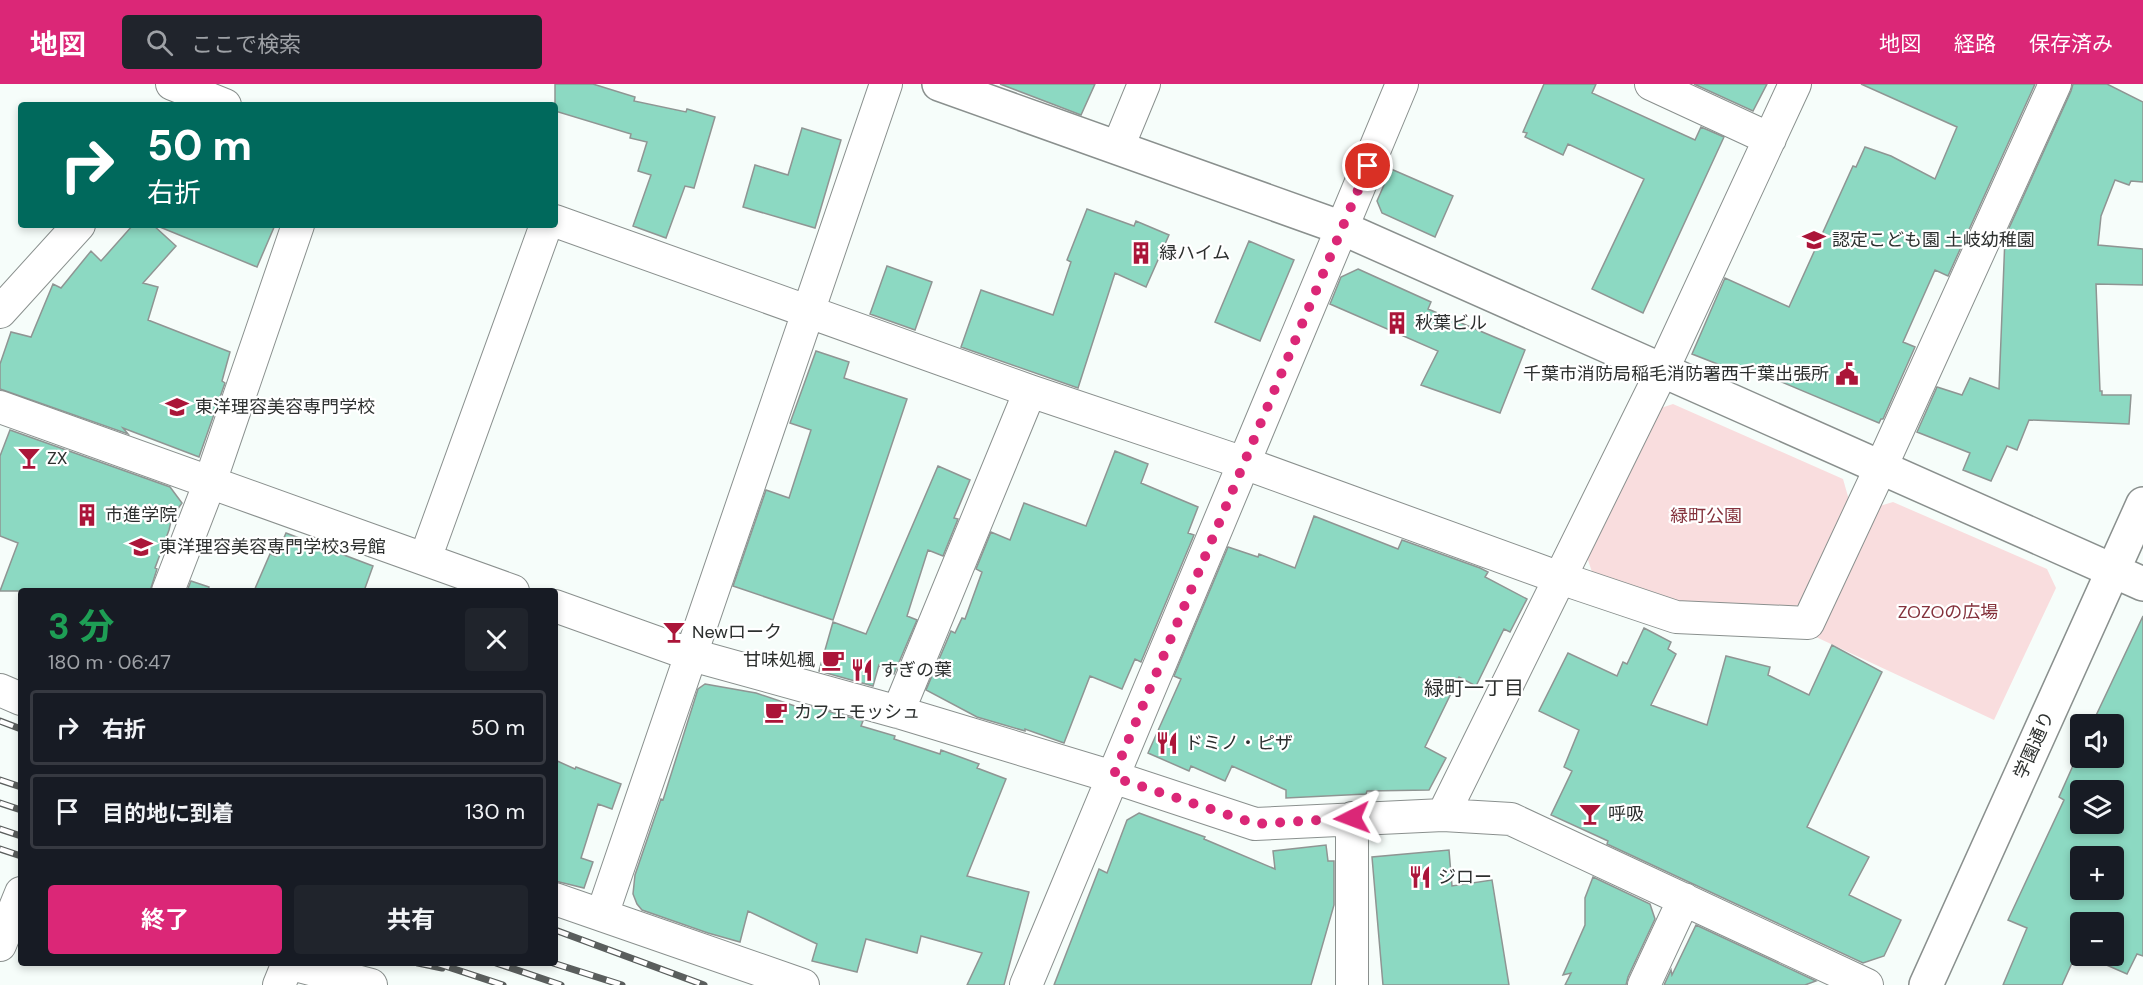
<!DOCTYPE html>
<html lang="ja">
<meta charset="utf-8">
<style>
body{margin:0;font-family:"DM Sans","Noto Sans JP",sans-serif;background:#20242c;color:#f1f3f6;height:100vh;display:flex;flex-direction:column;font-size:22px;white-space:nowrap}
*{box-sizing:border-box;margin:0}
p{font-size:20px;color:#9ea1a6}
.icon{flex:none;width:33px;height:33px;fill:none;stroke:currentColor;stroke-width:2;stroke-linecap:round;stroke-linejoin:round}
.map{position:relative;flex:1;overflow:hidden}
.panel{position:absolute;left:18px;top:504px;width:540px;height:378px;display:flex;flex-direction:column;background:#171b24;border-radius:6px;box-shadow:0 3px 9px #0003}
.panel>*{flex:none}
.guide{position:absolute;left:18px;top:18px;width:540px;height:126px;border-radius:6px;box-shadow:0 3px 9px #0003;background:#00695c;color:#fff;overflow:hidden}
.buttons{position:absolute;left:2070px;top:630px;display:grid;gap:12px}
.buttons a{display:grid;place-items:center;width:54px;height:54px;border-radius:6px;background:#171b24;box-shadow:0 3px 9px #0003;font-size:30px}
.pin{position:absolute;display:grid;place-items:center;width:51px;height:51px;color:#fff;margin:-26px;border:3px solid #fff;border-radius:50%;box-shadow:0 2px 6px #0007}
.me{position:absolute;width:66px;margin:-33px;rotate:267deg;stroke-linejoin:round;filter:drop-shadow(0 0 4px #0008)}
.turn{display:flex;align-items:center;gap:21px;height:126px;padding:0 30px;font-size:27px}
.turn .icon{width:78px;height:78px;stroke-width:2.5}
.turn b{display:block;font-size:42px;line-height:51px}
.round{display:grid;place-items:center;flex:none;width:63px;height:63px;border-radius:6px;background:#20242c}
.overview{display:flex;align-items:center;justify-content:space-between;height:102px;padding:0 30px}
h1{font-size:36px;font-weight:700;line-height:45px;color:#1e9e55}
.primary-button{display:flex;gap:12px;margin-top:auto;padding:12px 30px}
.primary-button a{flex:1;height:69px;border-radius:6px;background:#db2777;color:#fff;font-size:24px;font-weight:700;line-height:69px;text-align:center}
.primary-button a+a{background:#20242c;color:#f1f3f6}
ul{padding:0;list-style:none}
li{display:flex;align-items:center;gap:18px;height:75px;margin:0 12px 9px;padding:0 18px;border:3px solid #363941;border-radius:6px}
li div{flex:1}
li b{display:block;font-size:22px}
li em{font-style:normal}
header{display:flex;align-items:center;gap:36px;box-sizing:border-box;height:84px;padding:0 30px;background:#db2777;color:#fff}
header strong{font-size:28px}
nav{display:flex;gap:33px;margin-inline-start:auto;font-size:21px}
.search{width:420px;height:54px;background:#20242c;display:flex;align-items:center;gap:15px;box-sizing:border-box;padding:0 21px;border-radius:6px;color:#9ea1a6;font-size:22px}
.map>svg:first-child{display:block}
.green{fill:#f9ddde}
.building{fill:#8cd9c2;stroke:#8f9593;stroke-width:1.5;fill-rule:evenodd}
.lines{fill:none;stroke-linecap:round;stroke-linejoin:round}
.minor-casing{stroke:#8a908e;stroke-width:34}
.tertiary-casing{stroke:#8a908e;stroke-width:36}
.minor{stroke:#fff;stroke-width:32}
.tertiary{stroke:#fff;stroke-width:33}
.rail-casing{stroke:#5a5e5d;stroke-width:7}
.rail{stroke:#fff;stroke-width:4.5;stroke-dasharray:14;stroke-linecap:butt}
.route{stroke:#db2777;stroke-width:10;stroke-dasharray:0 18}
.labels{text-anchor:middle;dominant-baseline:central;stroke-width:4.5;stroke-linejoin:round;paint-order:stroke}
.poi-label{font-size:18px;fill:#2d302f;stroke:#fff;text-anchor:start}
.park-label{font-size:18px;fill:#84323c;stroke:#fff}
.street-label{font-size:18px;fill:#2d302f;stroke:#fff}
.neighbourhood-label{font-size:20px;fill:#2d302f;stroke:#fff}
</style>
<header>
<strong>地図</strong>
<div class="search"><svg class="icon" aria-label="search" viewBox="0 0 24 24"><circle cx="10" cy="10" r="6"/><path d="M15 15l6 6"/></svg>ここで検索</div>
<nav><a>地図</a><a>経路</a><a>保存済み</a></nav>
</header>
<div class="map">
<svg width="2143" height="901" viewBox="0 0 2143 901">
<rect width="100%" height="100%" fill="#f6fdfa"/>
<path class="green" d="M 1673,320 L 1843,395 L 1849,416 L 1801,518 L 1790,527 L 1677,521 L 1593,491 L 1586,470 L 1655,326 Z
M 1893,418 L 2047,485 L 2056,504 L 1994,636 L 1816,553 L 1873,424 Z"/>
<path class="building" d="M 555,0 L 593,0 L 635,13 L 634,17 L 686,28 L 687,25 L 715,33 L 694,104 L 685,102 L 666,154 L 633,142 L 651,91 L 638,87 L 647,58 L 630,54 L 631,50 L 555,27 Z
M 1000,0 L 1095,0 L 1081,31 Z
M 1544,0 L 1596,0 L 1592,9 L 1695,56 L 1701,43 L 1724,53 L 1643,229 L 1592,205 L 1644,95 L 1568,60 L 1563,71 L 1525,53 L 1527,49 L 1523,48 Z
M 1694,0 L 1767,0 L 1753,27 Z
M 1861,0 L 2035,0 L 1948,192 L 1935,186 L 1903,258 L 1915,263 L 1883,335 L 1881,335 L 1879,339 L 1746,283 L 1743,290 L 1692,270 L 1725,194 L 1789,223 L 1853,82 L 1856,83 L 1865,63 L 1891,72 L 1935,95 L 1957,43 Z
M 2073,0 L 2107,0 L 2143,18 L 2143,98 L 2131,97 L 2129,101 L 2115,96 L 2101,132 L 2098,161 L 2143,165 L 2143,201 L 2096,200 L 2100,307 L 2102,307 L 2102,311 L 2131,311 L 2129,340 L 2029,336 L 2017,366 L 2007,362 L 1991,397 L 1963,386 L 1970,369 L 1917,348 L 1937,303 L 1962,311 L 1970,294 L 1999,305 L 2005,153 L 2071,7 Z
M 802,44 L 841,56 L 815,144 L 743,123 L 755,81 L 788,91 Z
M 1391,85 L 1453,112 L 1435,153 L 1382,129 L 1377,117 Z
M 1087,125 L 1134,142 L 1136,137 L 1169,151 L 1146,203 L 1115,189 L 1078,304 L 961,263 L 981,206 L 1053,231 L 1071,178 L 1067,176 Z
M 133,141 L 153,141 L 176,162 L 143,199 L 158,203 L 148,236 L 230,268 L 222,297 L 225,299 L 199,373 L 123,344 L 128,350 L 0,305 L 0,280 L 11,248 L 31,253 L 53,200 L 61,204 L 91,167 L 101,177 Z
M 155,141 L 275,141 L 257,183 Z
M 1249,157 L 1294,176 L 1260,257 L 1215,238 Z
M 887,182 L 932,198 L 915,246 L 870,230 Z
M 1358,185 L 1431,218 L 1428,225 L 1525,266 L 1500,329 L 1421,301 L 1438,267 L 1330,220 L 1341,193 Z
M 816,267 L 849,278 L 844,294 L 907,315 L 833,536 L 733,502 L 766,406 L 789,414 L 811,346 L 790,339 Z
M 10,346 L 170,403 L 182,419 L 172,433 L 169,446 L 155,484 L 157,485 L 150,507 L 0,507 L 18,459 L 0,452 L 0,372 Z
M 1115,367 L 1148,380 L 1141,399 L 1198,423 L 1188,449 L 1194,451 L 1141,578 L 1135,575 L 1122,605 L 1090,592 L 1064,659 L 1025,645 L 1025,647 L 977,633 L 926,606 L 951,547 L 955,549 L 962,534 L 965,535 L 982,488 L 976,485 L 991,448 L 1010,456 L 1024,419 L 1086,442 Z
M 938,382 L 970,396 L 954,434 L 958,435 L 943,472 L 928,466 L 907,532 L 917,536 L 894,590 L 879,581 L 873,602 L 819,587 L 833,538 L 866,550 Z
M 1314,432 L 1398,465 L 1402,456 L 1480,484 L 1488,488 L 1485,493 L 1527,515 L 1510,548 L 1504,545 L 1476,602 L 1459,593 L 1425,663 L 1446,674 L 1429,706 L 1367,707 L 1366,710 L 1286,714 L 1286,706 L 1232,682 L 1225,697 L 1191,682 L 1189,687 L 1148,669 L 1181,595 L 1174,592 L 1228,463 L 1258,473 L 1259,470 L 1295,484 Z
M 286,449 L 373,482 L 364,507 L 254,507 L 270,470 L 276,472 Z
M 191,497 L 209,503 L 208,507 L 187,507 Z
M 2143,532 L 2143,872 L 2137,870 L 2127,890 L 2086,872 L 2114,872 L 2114,838 L 2080,838 L 2080,869 L 2077,868 L 2062,901 L 2003,901 L 2027,844 L 2008,836 L 2064,716 L 2059,713 L 2080,666 L 2080,674 L 2114,674 L 2114,640 L 2092,640 ZM 2080,706 L 2114,706 L 2114,740 L 2080,740 ZM 2080,772 L 2114,772 L 2114,806 L 2080,806 Z
M 1644,544 L 1671,558 L 1668,565 L 1676,570 L 1651,621 L 1707,641 L 1726,572 L 1770,583 L 1768,591 L 1809,611 L 1832,561 L 1882,588 L 1807,743 L 1869,773 L 1849,811 L 1901,836 L 1884,872 L 1863,879 L 1607,760 L 1608,757 L 1551,731 L 1572,687 L 1564,683 L 1579,646 L 1539,627 L 1568,569 L 1617,592 L 1623,578 L 1627,580 Z
M 705,600 L 756,609 L 807,626 L 809,622 L 863,637 L 861,642 L 895,652 L 894,655 L 940,670 L 941,666 L 979,680 L 977,684 L 1006,695 L 967,792 L 1029,808 L 1004,901 L 967,901 L 982,869 L 921,852 L 917,869 L 866,855 L 857,888 L 812,877 L 817,860 L 748,827 L 740,858 L 708,849 L 642,826 L 637,820 L 633,810 L 635,791 L 661,715 L 663,716 L 698,605 Z
M 555,676 L 575,685 L 576,683 L 621,700 L 612,725 L 598,720 L 581,774 L 593,778 L 584,804 L 555,797 Z
M 1139,729 L 1205,753 L 1204,755 L 1275,785 L 1273,767 L 1326,761 L 1328,777 L 1334,777 L 1334,821 L 1311,901 L 1054,901 L 1099,785 L 1107,789 L 1127,736 Z
M 1449,766 L 1452,802 L 1492,796 L 1509,901 L 1383,901 L 1372,773 Z
M 1593,793 L 1650,820 L 1655,835 L 1628,893 L 1626,901 L 1565,901 L 1571,889 L 1563,891 L 1585,841 L 1585,814 Z
M 1696,841 L 1816,897 L 1805,901 L 1664,901 L 1671,886 L 1672,891 Z"/>
<g class="lines">
<g class="minor-casing">
<path id="minor" d="M 172,0 L 225,21
M 1651,0 L 1770,55
M 1118,63 L 1144,0
M 555,137 L 1030,307 L 1244,379 L 1560,494 L 1676,533 L 1808,539 L 1881,383 L 2055,0
M 0,228 L 79,141
M 0,323 L 513,507
M 425,475 L 546,141
M 168,507 L 210,398 L 298,141
M 555,522 L 692,571 L 898,628 L 1113,693 L 1255,740 L 1443,731 L 1511,735 L 1867,901
M 0,606 L 21,615
M 898,628 L 1030,307
M 1443,731 L 1662,287 L 1795,0
M 555,815 L 803,901
M 602,831 L 886,0
M 0,861 L 21,809
M 279,901 L 288,879 L 371,901
M 1026,901 L 1402,0
M 1352,901 L 1352,734
M 1644,901 L 1684,815"/>
</g>
<g class="tertiary-casing">
<path id="tertiary" d="M 939,0 L 1342,144 L 2143,500
M 1926,901 L 2143,420"/>
</g>
<use href="#minor" class="minor"/>
<use href="#tertiary" class="tertiary"/>
<g class="rail-casing">
<path id="rail" d="M 0,637 L 21,645
M 0,696 L 21,703
M 0,719 L 21,726
M 0,745 L 21,752
M 0,765 L 21,772
M 555,846 L 704,901
M 418,879 L 442,884
M 436,879 L 503,901
M 496,879 L 561,901
M 553,879 L 622,901"/>
</g>
<use href="#rail" class="rail"/>
</g>
<g class="lines">
<path class="route" d="M 1352,734 L 1256,740 L 1113,693 L 1368,82"/>
</g>
<defs>
<g id="school-bare" transform="scale(1.8)"><path d="M0-5L7-2L0 1L-7-2ZM-4 1L0 2.5L4 1V4Q0 6-4 4Z" fill="#ab1539" stroke="#fff" stroke-width="2.5" paint-order="stroke"/></g>
<g id="building-bare" transform="scale(1.8)"><path d="M-4-6H4V6H1V3H-1V6H-4ZM-2.5-4.3h1.7v1.8h-1.7ZM.8-4.3h1.7v1.8H.8ZM-2.5-1h1.7V.8h-1.7ZM.8-1h1.7V.8H.8Z" fill="#ab1539" stroke="#fff" stroke-width="2.5" paint-order="stroke"/></g>
<g id="civic-bare" transform="scale(1.8)"><path d="M-.6-6.5H3V-4.5H.6V-3L4-1V1h2V6H-6V1h2V-1L-.6-3ZM-1.2 2.5V6h2.4V2.5Z" fill="#ab1539" stroke="#fff" stroke-width="2.5" paint-order="stroke"/></g>
<g id="university-bare" transform="scale(1.8)"><path d="M0-5L7-2L0 1L-7-2ZM-4 1L0 2.5L4 1V4Q0 6-4 4Z" fill="#ab1539" stroke="#fff" stroke-width="2.5" paint-order="stroke"/></g>
<g id="bar-bare" transform="scale(1.8)"><path d="M-6-5H6L.8 .8V4.5H3.5V6h-7V4.5H-.8V.8Z" fill="#ab1539" stroke="#fff" stroke-width="2.5" paint-order="stroke"/></g>
<g id="cafe-bare" transform="scale(1.8)"><path d="M-5.5-4.5H6V0H3Q3 3.5 0 3.5H-2.5Q-5.5 3.5-5.5 0ZM3-3.2v2h1.7v-2ZM-6 4.5H4V6H-6Z" fill="#ab1539" stroke="#fff" stroke-width="2.5" paint-order="stroke"/></g>
<g id="restaurant-bare" transform="scale(1.8)"><path d="M-5-6h1v4h1v-4h1v4h1v-4h1v5L-1.5 .5V6h-2V.5L-5-1ZM5-6V6H3V1.5H1.5Q1.5-4 5-6Z" fill="#ab1539" stroke="#fff" stroke-width="2.5" paint-order="stroke"/></g>
</defs>
<g fill-rule="evenodd">
<use href="#school-bare" x="1814" y="156"/>
<use href="#building-bare" x="1141" y="169"/>
<use href="#building-bare" x="1397" y="239"/>
<use href="#civic-bare" x="1847" y="290"/>
<use href="#university-bare" x="177" y="323"/>
<use href="#bar-bare" x="29" y="374"/>
<use href="#building-bare" x="87" y="431"/>
<use href="#university-bare" x="141" y="463"/>
<use href="#bar-bare" x="674" y="548"/>
<use href="#cafe-bare" x="833" y="576"/>
<use href="#restaurant-bare" x="862" y="586"/>
<use href="#cafe-bare" x="776" y="628"/>
<use href="#restaurant-bare" x="1167" y="659"/>
<use href="#bar-bare" x="1590" y="730"/>
<use href="#restaurant-bare" x="1420" y="793"/>
</g>
<g class="labels">
<g class="poi-label">
<text x="1832" y="156">認定こども園 土岐幼稚園</text>
<text x="1159" y="169">緑ハイム</text>
<text x="1415" y="239">秋葉ビル</text>
<text x="1829" y="290" text-anchor="end">千葉市消防局稲毛消防署西千葉出張所</text>
<text x="195" y="323">東洋理容美容専門学校</text>
<text x="47" y="374">ZX</text>
<text x="105" y="431">市進学院</text>
<text x="159" y="463">東洋理容美容専門学校3号館</text>
<text x="692" y="548">Newローク</text>
<text x="815" y="576" text-anchor="end">甘味処楓</text>
<text x="880" y="586">すぎの葉</text>
<text x="794" y="628">カフェモッシュ</text>
<text x="1185" y="659">ドミノ・ピザ</text>
<text x="1608" y="730">呼吸</text>
<text x="1438" y="793">ジロー</text>
</g>
<g class="park-label">
<text x="1706" y="432">緑町公園</text>
<text x="1948" y="528">ZOZOの広場</text>
</g>
<g class="street-label">
<text transform="translate(2034 661) rotate(-66)">学園通り</text>
</g>
<g class="neighbourhood-label">
<text x="1474" y="604">緑町一丁目</text>
</g>
</g>
</svg>
<div class="buttons">
<a><svg class="icon" aria-label="sound" viewBox="0 0 24 24"><path d="M4 9h4l5-4v14l-5-4H4zM17 9q2 3 0 6"/></svg></a>
<a><svg class="icon" aria-label="layers" viewBox="0 0 24 24"><path d="M12 4l9 5-9 5-9-5zM3 14l9 5 9-5"/></svg></a>
<a>+</a>
<a>−</a>
</div>
<div class="pin" style="left:1368px;top:82px;background:#d93025"><svg class="icon" aria-label="arrive" viewBox="0 0 24 24"><path d="M6 21V4h12l-3 4 3 4H6"/></svg></div>
<svg class="me" style="left:1352px;top:734px" viewBox="-20 -20 40 40"><path d="M0-17L14 15 0 8-14 15z" fill="#db2777" stroke="#fff" stroke-width="4"/></svg>
<div class="guide">
<div class="turn"><svg class="icon" aria-label="right" viewBox="0 0 24 24"><path d="M7 20v-9h11M14 6l5 5-5 5"/></svg><div><b>50 m</b>右折</div></div>
</div>
<section class="panel">
<div class="overview"><div><h1>3 分</h1><p>180 m · 06:47</p></div><a class="round"><svg class="icon" aria-label="close" viewBox="0 0 24 24"><path d="M6 6l12 12M18 6L6 18"/></svg></a></div>
<ul>
<li><svg class="icon" aria-label="right" viewBox="0 0 24 24"><path d="M7 20v-9h11M14 6l5 5-5 5"/></svg><div><b>右折</b></div><em>50 m</em></li>
<li><svg class="icon" aria-label="arrive" viewBox="0 0 24 24"><path d="M6 21V4h12l-3 4 3 4H6"/></svg><div><b>目的地に到着</b></div><em>130 m</em></li>
</ul>
<div class="primary-button"><a>終了</a><a>共有</a></div>
</section>
</div>
